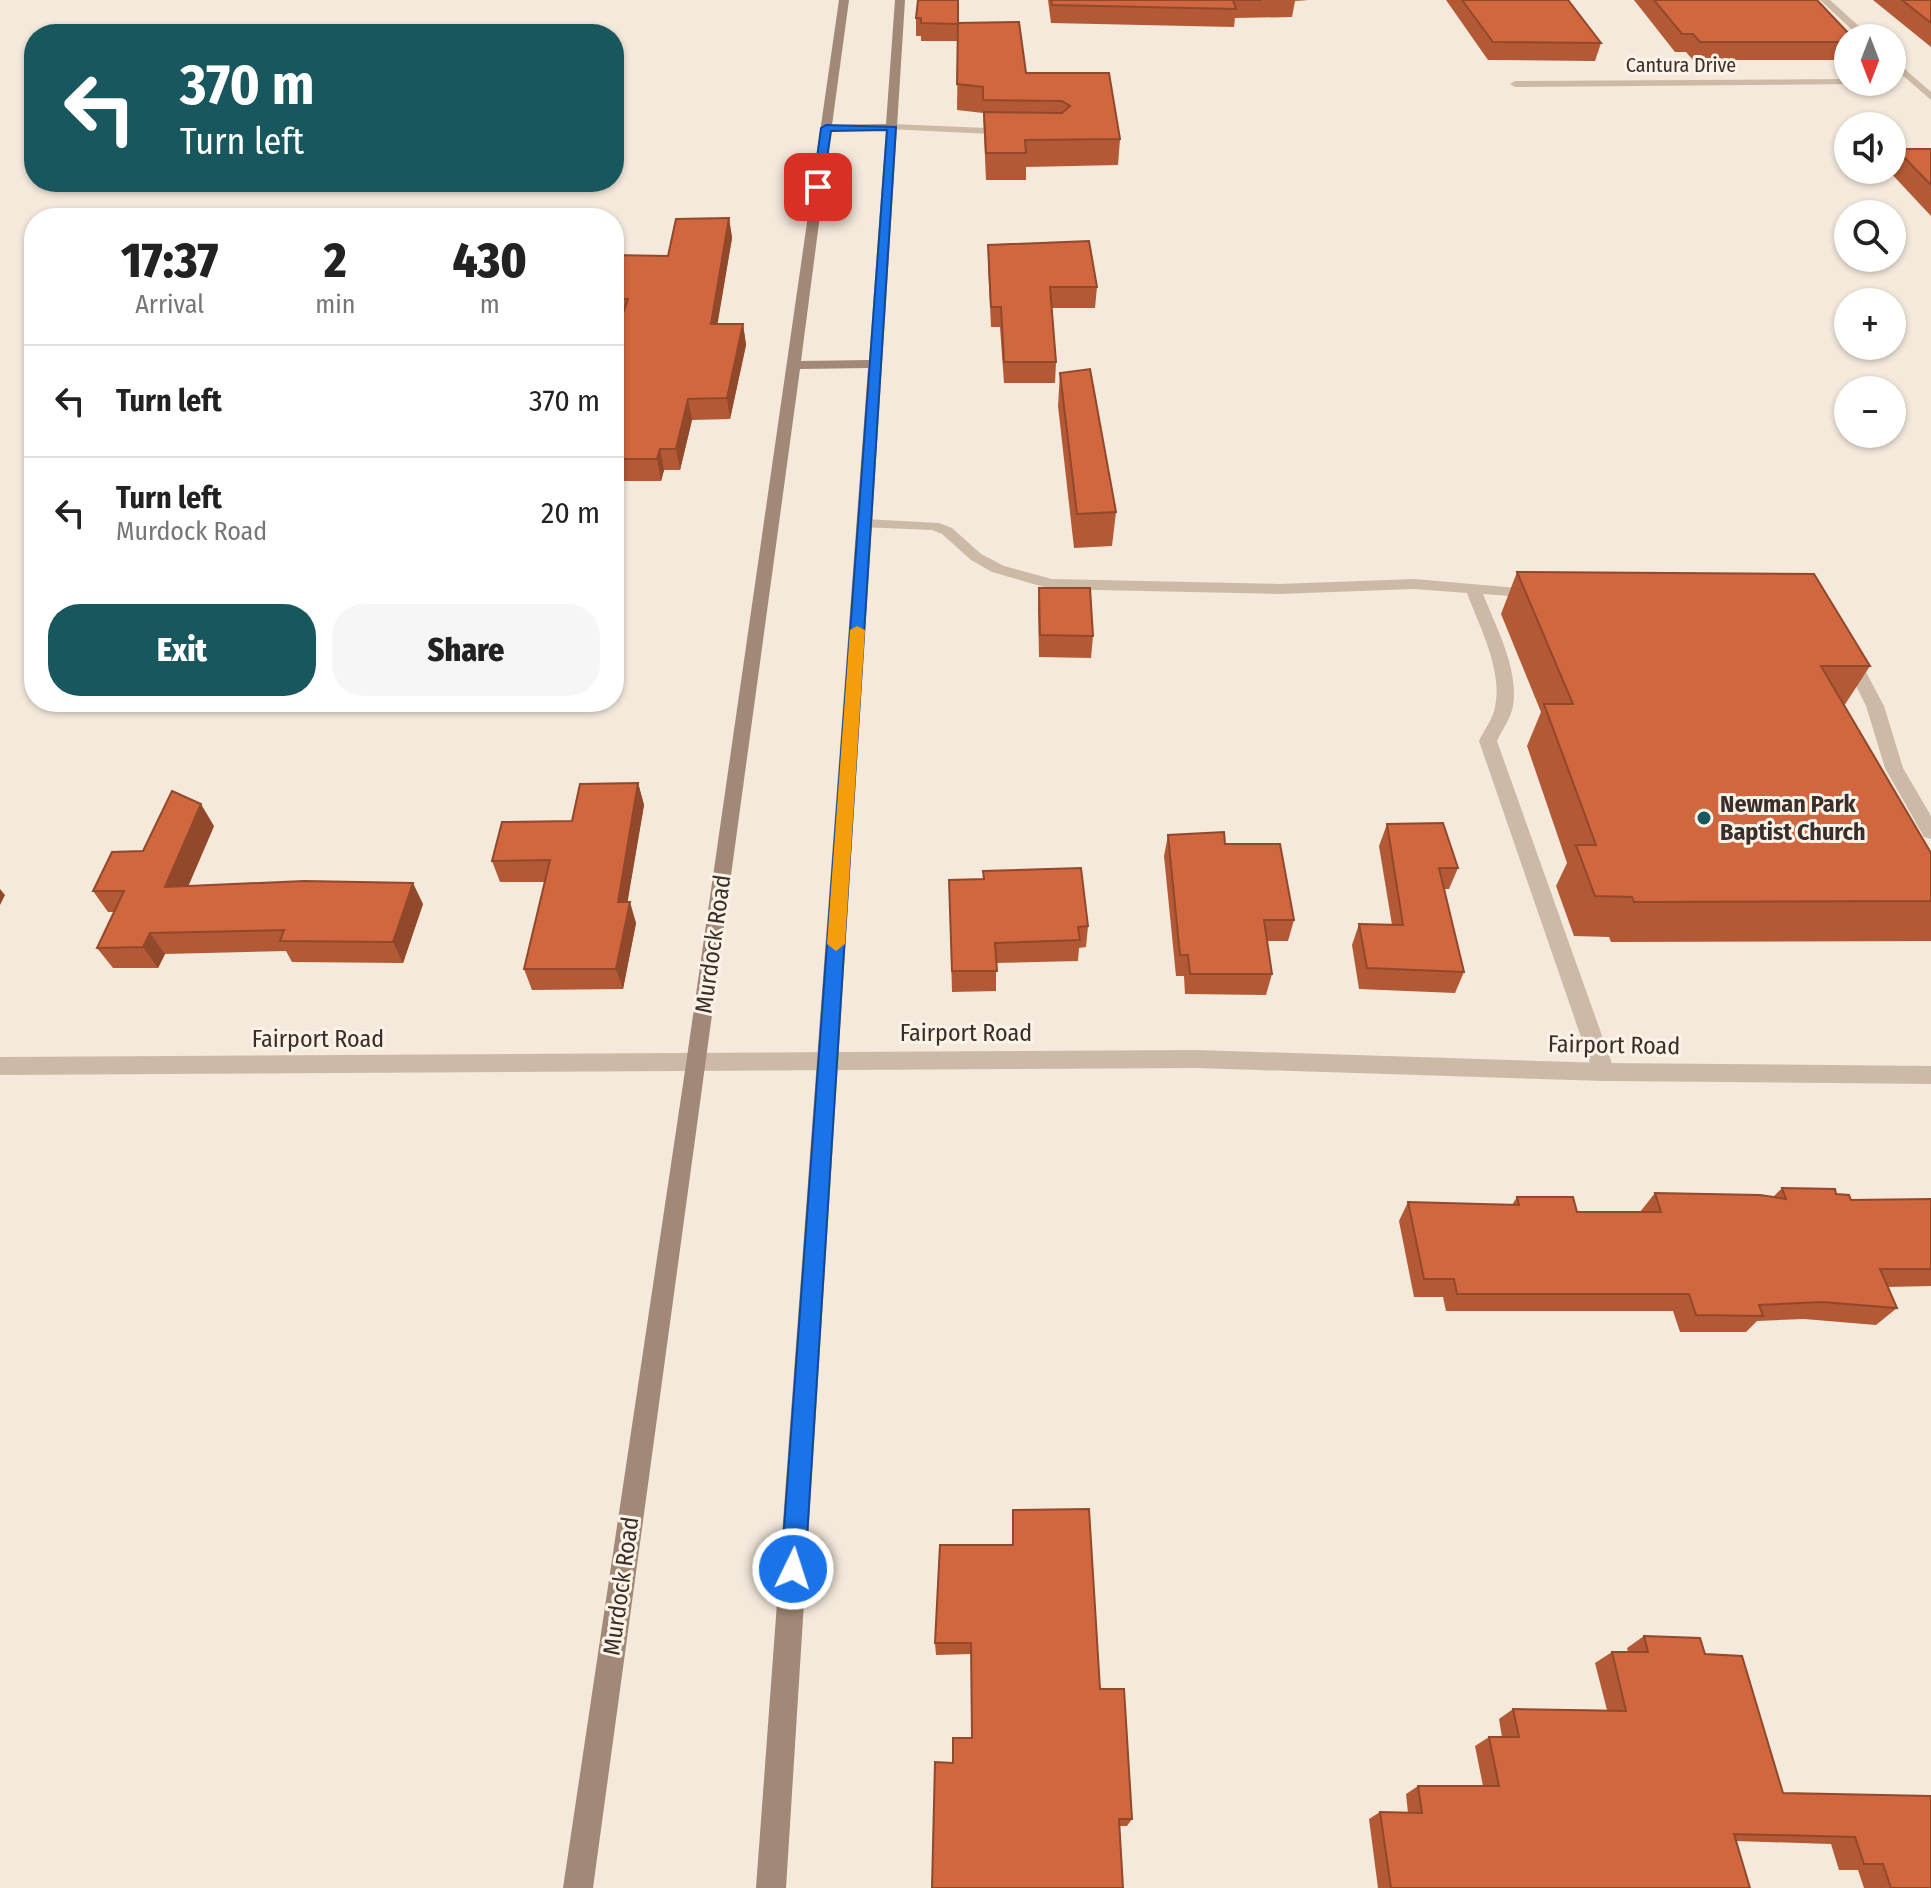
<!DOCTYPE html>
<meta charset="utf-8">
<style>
body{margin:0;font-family:"Fira Sans Condensed",sans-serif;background:#f6f6f6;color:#222;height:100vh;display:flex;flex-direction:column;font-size:30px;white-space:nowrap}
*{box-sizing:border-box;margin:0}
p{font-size:26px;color:#767676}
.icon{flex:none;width:44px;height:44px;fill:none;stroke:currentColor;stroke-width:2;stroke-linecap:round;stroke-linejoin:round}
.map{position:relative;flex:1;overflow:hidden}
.details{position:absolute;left:24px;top:208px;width:600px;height:504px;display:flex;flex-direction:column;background:#fff;border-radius:32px;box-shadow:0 2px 6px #0004}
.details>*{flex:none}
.top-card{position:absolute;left:24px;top:24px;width:600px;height:168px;border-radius:32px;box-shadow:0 2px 6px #0004;background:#19575e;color:#fff;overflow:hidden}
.needle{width:52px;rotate:180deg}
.fabs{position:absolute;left:1834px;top:24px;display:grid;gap:16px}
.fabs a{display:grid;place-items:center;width:72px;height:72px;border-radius:50%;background:#fff;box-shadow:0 2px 6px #0004;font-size:40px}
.pin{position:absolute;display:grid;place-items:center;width:68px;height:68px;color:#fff;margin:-34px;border-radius:16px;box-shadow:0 4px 12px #0006}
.me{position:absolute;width:88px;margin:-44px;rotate:4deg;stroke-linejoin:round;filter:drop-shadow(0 0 6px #0008)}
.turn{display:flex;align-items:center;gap:28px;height:168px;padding:0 24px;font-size:36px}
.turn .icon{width:104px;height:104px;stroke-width:2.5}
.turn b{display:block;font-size:56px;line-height:68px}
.eta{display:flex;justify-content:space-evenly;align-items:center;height:136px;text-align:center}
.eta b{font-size:48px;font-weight:800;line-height:56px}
.cta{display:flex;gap:16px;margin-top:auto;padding:16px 24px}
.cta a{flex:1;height:92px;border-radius:32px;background:#19575e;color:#fff;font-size:32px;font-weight:800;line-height:92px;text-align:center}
.cta a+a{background:#f6f6f6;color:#222}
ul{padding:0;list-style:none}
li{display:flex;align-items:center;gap:24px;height:112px;padding:0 24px;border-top:2px solid #e0e0e0}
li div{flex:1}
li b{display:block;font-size:30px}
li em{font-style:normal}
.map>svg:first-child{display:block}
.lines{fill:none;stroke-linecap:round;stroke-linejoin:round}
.service{fill:#cdbaa6;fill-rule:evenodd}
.minor{fill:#cdbaa6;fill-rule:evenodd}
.secondary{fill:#a18877;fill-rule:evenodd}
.wall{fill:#b35935}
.shaded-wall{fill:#92482b}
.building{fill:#d0673e;stroke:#92482b;stroke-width:2}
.route{fill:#1a73e8;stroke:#114b97;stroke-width:2}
.slow{fill:#f59e0b}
.poi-dot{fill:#19575e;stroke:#fbf3e8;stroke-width:3}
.labels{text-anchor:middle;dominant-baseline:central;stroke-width:6;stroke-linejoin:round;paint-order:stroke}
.far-street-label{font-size:20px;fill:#392e28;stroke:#fbf3e8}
.poi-label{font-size:24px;font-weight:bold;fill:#392e28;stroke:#fbf3e8;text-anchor:start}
.street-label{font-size:24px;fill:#392e28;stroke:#fbf3e8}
</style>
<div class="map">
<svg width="1931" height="1888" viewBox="0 0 1931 1888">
<rect width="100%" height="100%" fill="#f4e9db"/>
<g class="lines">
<path class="service" d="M 892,124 L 1011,129 L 1016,132 L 1011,135 L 888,129 L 887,127 Z
M 864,519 L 939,523 L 952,528 L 981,554 L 1004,566 L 1052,579 L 1279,584 L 1414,579 L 1542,590 L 1544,593 L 1536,598 L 1483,594 C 1496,627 1519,669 1513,706 C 1511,718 1502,730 1497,741 L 1615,1072 L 1612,1078 L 1604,1081 L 1596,1078 L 1593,1072 L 1479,741 C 1484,730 1493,719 1495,707 C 1503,670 1479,626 1467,593 L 1414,589 L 1279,594 L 1051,589 L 992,572 L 971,560 L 942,534 L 932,530 L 859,527 L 856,524 Z
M 1849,650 L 1857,655 L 1884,706 L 1903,768 L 1931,816 L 1931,839 L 1924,837 L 1885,768 L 1866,706 L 1841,655 Z"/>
<path class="minor" d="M 1820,0 L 1830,0 L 1872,38 L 1861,38 Z
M 1892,58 L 1931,92 L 1931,100 L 1892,66 Z
M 1848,79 L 1852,84 L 1515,87 L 1510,84 L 1515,81 Z
M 1197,1050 L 1604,1063 L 1931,1066 L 1931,1084 L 1604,1081 L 1197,1068 L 0,1075 L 0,1057 Z"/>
<path class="secondary" d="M 839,0 L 849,0 L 832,125 L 886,124 L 895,0 L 905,0 L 786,1888 L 756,1888 L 868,368 L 800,369 L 593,1888 L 563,1888 L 686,1064 ZM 886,130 L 869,360 L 801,361 L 831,131 Z"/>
</g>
<path class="wall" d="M 1048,0 L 1309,0 L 1295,1 L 1292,17 L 1235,18 L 1234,27 L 1051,23 Z
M 1446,0 L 1568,0 L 1601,43 L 1595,61 L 1488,60 Z
M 1634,0 L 1817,0 L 1848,38 L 1848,60 L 1693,60 L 1686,52 L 1675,52 Z
M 1873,0 L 1931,0 L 1931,47 Z
M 916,18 L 958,23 L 1026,73 L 1120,139 L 1118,165 L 1026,167 L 1026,180 L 986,180 L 983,113 L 957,110 L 958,41 L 921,41 L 921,36 L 916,36 Z
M 1896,149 L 1931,149 L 1931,216 L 1888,170 L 1892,170 L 1892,156 Z
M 729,218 L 732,238 L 717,324 L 743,324 L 746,345 L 730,419 L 692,420 L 680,470 L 664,470 L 661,481 L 614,481 L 614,339 L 621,320 L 614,320 L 614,255 L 668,256 Z
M 988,245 L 1097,287 L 1095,308 L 1052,308 L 1056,362 L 1055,383 L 1004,383 L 1000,327 L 991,327 L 988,265 Z
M 1060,373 L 1116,512 L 1112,546 L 1074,548 L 1058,406 Z
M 1517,572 L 1870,666 L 1844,706 L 1931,853 L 1931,941 L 1611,942 L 1609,937 L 1574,936 L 1556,886 L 1567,863 L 1527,746 L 1541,712 L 1501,614 Z
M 1039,588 L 1093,636 L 1091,658 L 1039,657 L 1038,609 Z
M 638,783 L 644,805 L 627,902 L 636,923 L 623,989 L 532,990 L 524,969 L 545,882 L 500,882 L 492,861 L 572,821 Z
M 1387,824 L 1458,868 L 1449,889 L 1444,889 L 1464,972 L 1455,993 L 1359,989 L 1352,945 L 1359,924 L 1392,925 L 1379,846 Z
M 214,826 L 188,886 L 423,904 L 403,963 L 292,962 L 286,951 L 165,954 L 158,968 L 113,968 L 97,948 L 114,912 L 108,912 L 93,891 L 143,851 Z
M 1168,835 L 1225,844 L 1294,920 L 1288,941 L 1267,941 L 1272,974 L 1266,995 L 1185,994 L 1184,976 L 1176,976 L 1164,856 Z
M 949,880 L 1088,926 L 1086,947 L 1079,948 L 1078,961 L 996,963 L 996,991 L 952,992 Z
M 1782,1188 L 1836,1194 L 1851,1200 L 1931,1199 L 1931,1286 L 1887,1287 L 1897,1308 L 1876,1325 L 1804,1319 L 1757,1321 L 1746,1332 L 1680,1332 L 1673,1311 L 1446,1311 L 1443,1297 L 1414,1297 L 1399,1221 L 1408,1202 L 1512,1205 L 1517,1197 L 1577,1212 L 1640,1212 L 1655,1193 L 1773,1197 Z
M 1013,1510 L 1100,1689 L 1132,1819 L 1127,1826 L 1120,1826 L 953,1763 L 972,1738 L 971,1654 L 936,1655 L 935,1643 L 1012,1545 Z
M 1644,1636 L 1705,1654 L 1783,1793 L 1931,1796 L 1931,1888 L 1864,1888 L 1858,1870 L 1839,1870 L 1831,1844 L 1736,1841 L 1750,1888 L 1378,1888 L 1369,1819 L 1380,1812 L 1408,1813 L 1406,1794 L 1418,1786 L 1483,1786 L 1475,1746 L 1489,1737 L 1502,1737 L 1499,1719 L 1513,1709 L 1607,1710 L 1595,1663 L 1612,1652 L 1628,1652 L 1627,1648 Z"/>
<path class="shaded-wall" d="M 729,218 L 732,238 L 714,345 L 711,324 Z
M 743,324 L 746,345 L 730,419 L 727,398 Z
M 688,399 L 692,420 L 680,470 L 676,449 Z
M 660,449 L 664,470 L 661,481 L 657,459 Z
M 638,783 L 644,805 L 624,923 L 618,902 Z
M 201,804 L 214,826 L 179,908 L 165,887 Z
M 413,883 L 423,904 L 403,963 L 393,942 Z
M 0,889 L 5,895 L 0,905 Z
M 630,902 L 636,923 L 623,989 L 616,969 Z
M 150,933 L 165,954 L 158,968 L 143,947 Z"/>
<path class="building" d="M 918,0 L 958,0 L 958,24 L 921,23 L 921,18 L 916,18 Z
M 1051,0 L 1261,0 L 1233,0 L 1236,9 L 1052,5 Z
M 1462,0 L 1568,0 L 1601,43 L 1493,42 Z
M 1654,0 L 1817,0 L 1853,38 L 1848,38 L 1848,42 L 1700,42 L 1693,34 L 1682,34 Z
M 1902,0 L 1931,0 L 1931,23 Z
M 1019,22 L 1026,73 L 1109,73 L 1120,139 L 1025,140 L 1026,153 L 986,153 L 984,112 L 1062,113 L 1070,106 L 1062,101 L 983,100 L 983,87 L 957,84 L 958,23 Z
M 1896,149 L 1931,149 L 1931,185 Z
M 729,218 L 711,324 L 743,324 L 727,398 L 688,399 L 676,449 L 660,449 L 657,459 L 614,459 L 614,339 L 628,299 L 614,299 L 614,255 L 668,256 L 676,219 Z
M 1089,241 L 1097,287 L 1050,287 L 1056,362 L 1004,362 L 1001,307 L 991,307 L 988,245 Z
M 1090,369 L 1116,512 L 1077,514 L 1060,373 Z
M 1517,572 L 1814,574 L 1870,666 L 1821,666 L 1931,853 L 1931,901 L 1634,902 L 1632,897 L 1595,896 L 1576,845 L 1596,845 L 1544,704 L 1573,704 Z
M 1039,588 L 1090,588 L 1093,636 L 1040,635 Z
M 638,783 L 618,902 L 630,902 L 616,969 L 524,969 L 550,860 L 492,861 L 502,822 L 572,821 L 580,784 Z
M 172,791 L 201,804 L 165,887 L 304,881 L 413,883 L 393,942 L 280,941 L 284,930 L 150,933 L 143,947 L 97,948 L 124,891 L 93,891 L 112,852 L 143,851 Z
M 1443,823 L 1458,868 L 1439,868 L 1464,972 L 1367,968 L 1359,924 L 1403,925 L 1387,824 Z
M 1224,832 L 1225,844 L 1280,844 L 1294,920 L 1264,920 L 1272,974 L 1190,974 L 1188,955 L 1180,955 L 1168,835 Z
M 1081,868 L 1088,926 L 1078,927 L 1080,940 L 995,943 L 997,971 L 952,971 L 949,880 L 984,879 L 983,871 Z
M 1782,1188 L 1835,1189 L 1836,1194 L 1849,1195 L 1851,1200 L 1931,1199 L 1931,1269 L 1880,1269 L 1897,1308 L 1822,1302 L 1759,1305 L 1763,1316 L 1696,1315 L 1689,1294 L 1457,1294 L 1454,1279 L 1424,1279 L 1408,1202 L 1519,1205 L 1517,1197 L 1573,1197 L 1577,1212 L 1661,1212 L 1655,1193 L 1760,1195 L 1786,1199 Z
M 1089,1509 L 1100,1689 L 1124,1689 L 1132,1819 L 1119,1819 L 1123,1888 L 932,1888 L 935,1762 L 953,1763 L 953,1738 L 972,1738 L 971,1643 L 935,1643 L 940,1545 L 1013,1545 L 1013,1510 Z
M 1644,1636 L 1700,1638 L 1705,1654 L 1742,1656 L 1783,1793 L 1931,1796 L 1931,1888 L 1891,1888 L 1883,1864 L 1864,1864 L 1855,1837 L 1734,1834 L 1750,1888 L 1391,1888 L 1380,1812 L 1422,1813 L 1418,1786 L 1499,1786 L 1489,1737 L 1519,1737 L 1513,1709 L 1626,1711 L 1612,1652 L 1648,1652 Z"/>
<path class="route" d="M 826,125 L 896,127 L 805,1569 L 802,1578 L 793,1582 L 784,1578 L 781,1569 L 887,130 L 831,131 L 823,187 L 818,190 L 813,187 L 821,128 Z"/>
<path class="slow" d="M 857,626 L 865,630 L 845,944 L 836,951 L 827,944 L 850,630 Z"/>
<circle class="poi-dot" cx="1704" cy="818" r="8"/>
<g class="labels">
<g class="far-street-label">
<text x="1681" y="65">Cantura Drive</text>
</g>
<g class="poi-label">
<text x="1720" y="804">Newman Park<tspan x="1720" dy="28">Baptist Church</tspan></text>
</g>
<g class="street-label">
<text transform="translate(713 944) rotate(-82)">Murdock Road</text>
<text x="966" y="1033">Fairport Road</text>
<text x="318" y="1039">Fairport Road</text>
<text transform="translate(1614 1045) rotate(1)">Fairport Road</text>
<text transform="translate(621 1586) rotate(-82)">Murdock Road</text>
</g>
</g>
</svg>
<div class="fabs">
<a><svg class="needle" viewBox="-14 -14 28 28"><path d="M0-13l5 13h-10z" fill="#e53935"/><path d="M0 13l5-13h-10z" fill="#767676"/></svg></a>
<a><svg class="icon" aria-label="sound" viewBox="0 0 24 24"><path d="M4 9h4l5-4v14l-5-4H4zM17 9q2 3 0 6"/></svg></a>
<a><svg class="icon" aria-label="search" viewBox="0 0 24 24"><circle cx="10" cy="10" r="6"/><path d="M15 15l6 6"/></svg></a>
<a>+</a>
<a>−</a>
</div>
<div class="pin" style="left:818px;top:187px;background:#d93025"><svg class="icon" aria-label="arrive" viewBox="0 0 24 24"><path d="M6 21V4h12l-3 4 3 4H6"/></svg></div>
<svg class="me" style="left:793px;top:1569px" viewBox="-20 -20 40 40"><circle r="17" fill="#1a73e8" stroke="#fff" stroke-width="3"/><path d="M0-11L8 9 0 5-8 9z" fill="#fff"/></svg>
<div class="top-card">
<div class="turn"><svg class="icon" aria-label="left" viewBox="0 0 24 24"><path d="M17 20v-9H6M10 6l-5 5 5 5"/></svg><div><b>370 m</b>Turn left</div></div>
</div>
<section class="details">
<div class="eta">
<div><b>17:37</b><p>Arrival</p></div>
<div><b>2</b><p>min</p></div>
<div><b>430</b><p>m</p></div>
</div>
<ul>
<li><svg class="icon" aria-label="left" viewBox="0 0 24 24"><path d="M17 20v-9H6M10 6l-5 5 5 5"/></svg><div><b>Turn left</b></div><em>370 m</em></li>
<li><svg class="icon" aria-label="left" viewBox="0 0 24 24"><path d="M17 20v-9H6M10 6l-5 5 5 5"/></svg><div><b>Turn left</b><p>Murdock Road</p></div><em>20 m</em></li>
</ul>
<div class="cta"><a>Exit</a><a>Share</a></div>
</section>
</div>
